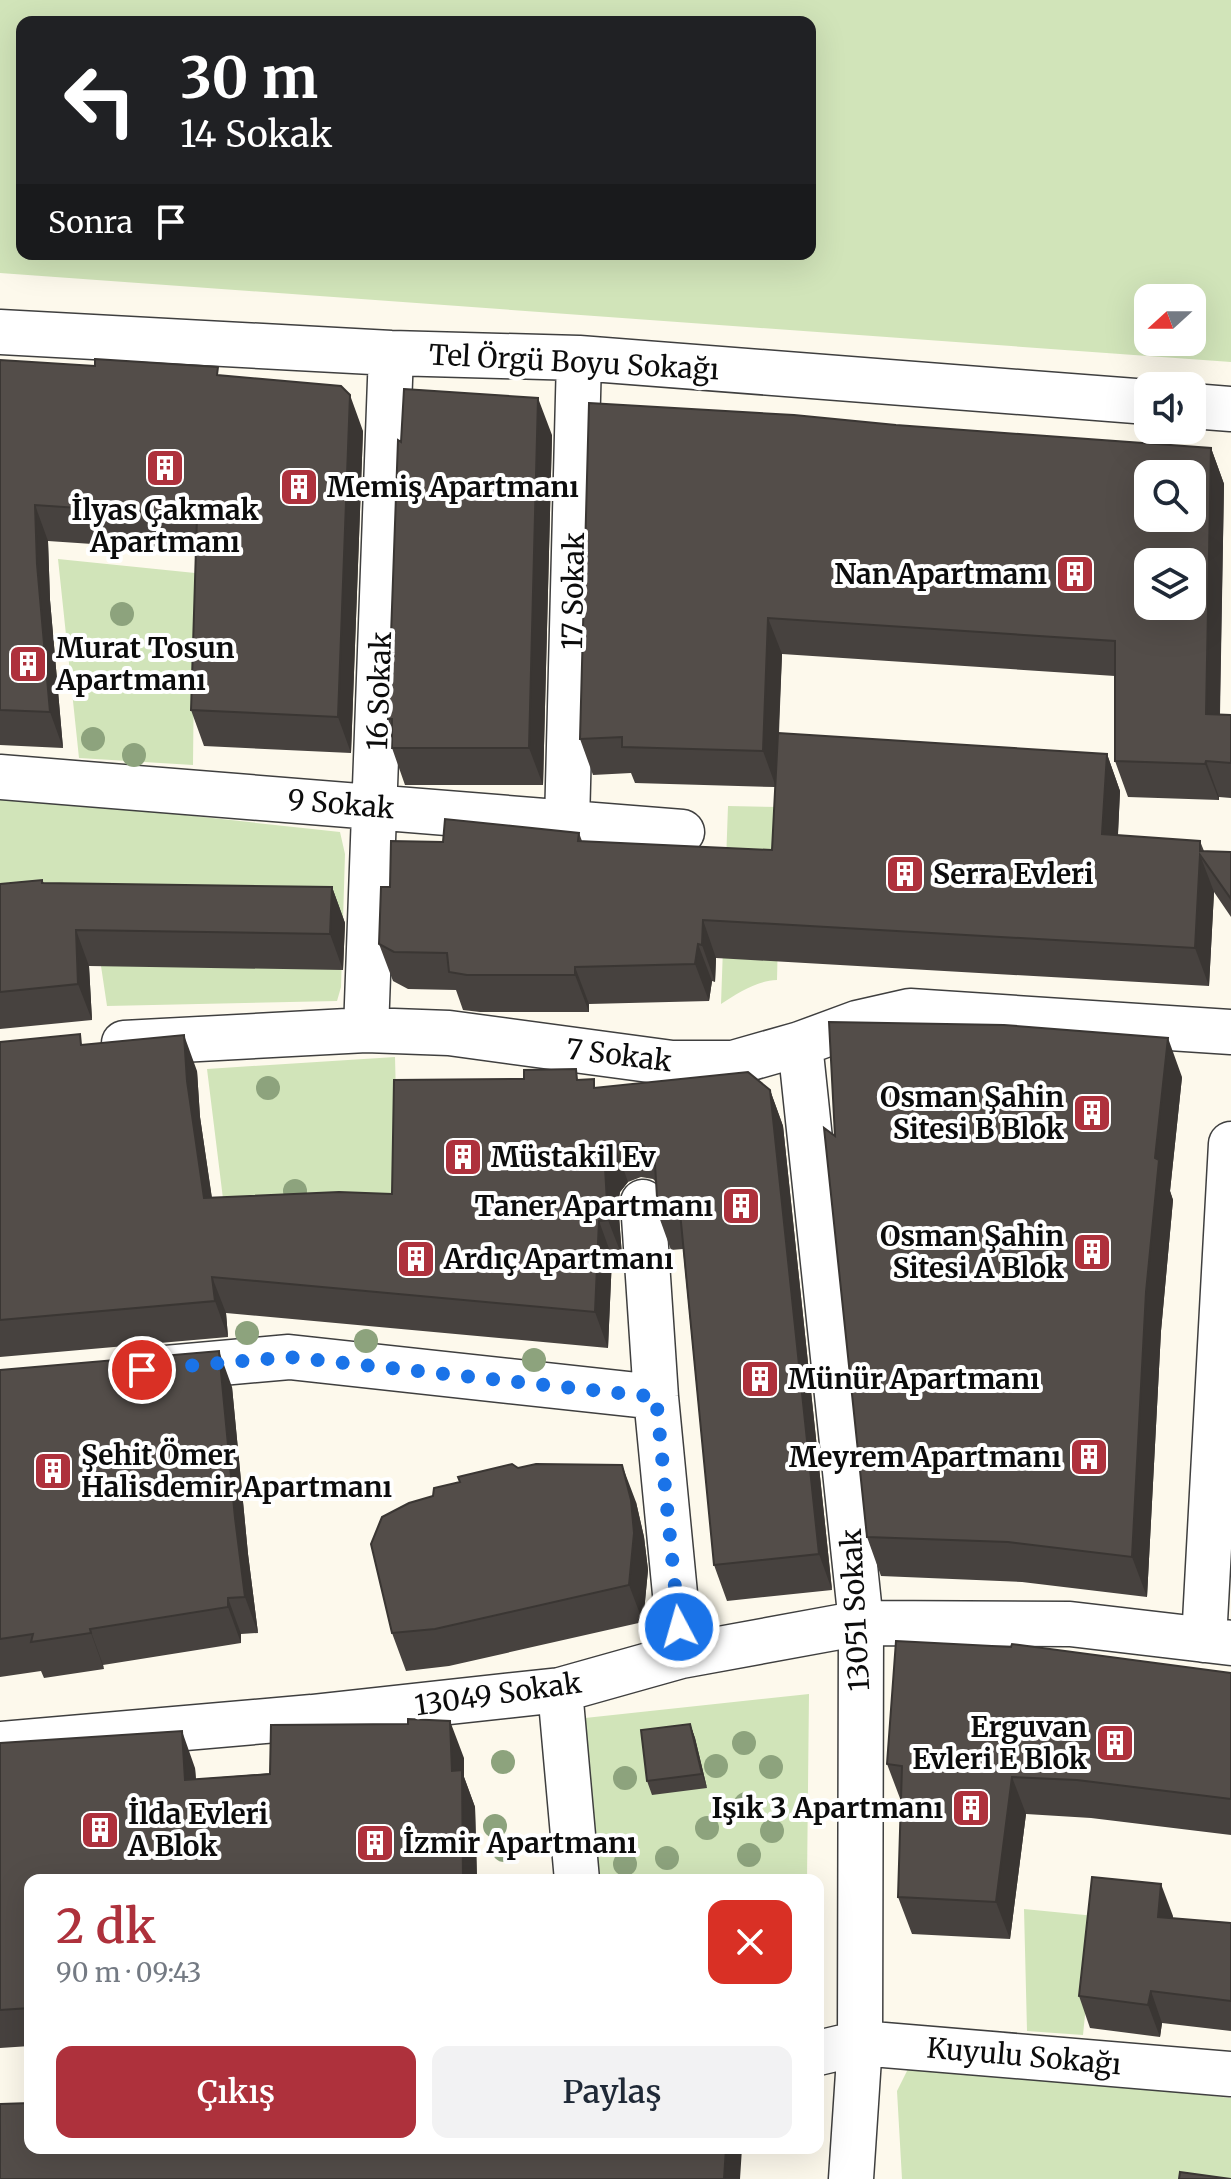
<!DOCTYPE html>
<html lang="tr">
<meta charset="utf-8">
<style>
body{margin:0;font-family:Merriweather,serif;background:#f2f2f3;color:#1f2937;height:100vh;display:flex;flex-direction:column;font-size:30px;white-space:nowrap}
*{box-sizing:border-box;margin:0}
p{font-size:26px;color:#747a83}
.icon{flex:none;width:44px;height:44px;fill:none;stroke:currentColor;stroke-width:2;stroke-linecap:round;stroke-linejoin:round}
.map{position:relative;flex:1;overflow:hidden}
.side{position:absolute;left:24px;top:1874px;width:800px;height:280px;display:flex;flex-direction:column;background:#fff;border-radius:16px;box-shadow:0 8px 32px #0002}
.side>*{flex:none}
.top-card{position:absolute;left:16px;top:16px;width:800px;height:244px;border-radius:16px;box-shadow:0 8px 32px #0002;background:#202124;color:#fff;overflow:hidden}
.needle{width:52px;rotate:249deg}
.buttons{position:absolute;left:1134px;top:284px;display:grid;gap:16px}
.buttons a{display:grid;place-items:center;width:72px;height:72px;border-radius:16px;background:#fff;box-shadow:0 8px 32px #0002;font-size:40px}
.pin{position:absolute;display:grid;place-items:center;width:68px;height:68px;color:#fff;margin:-34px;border:4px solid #fff;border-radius:50%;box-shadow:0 2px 8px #0007}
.me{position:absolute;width:88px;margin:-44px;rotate:354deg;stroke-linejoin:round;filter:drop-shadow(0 0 6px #0008)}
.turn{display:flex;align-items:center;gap:28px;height:168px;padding:0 32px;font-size:36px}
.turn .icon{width:104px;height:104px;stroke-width:2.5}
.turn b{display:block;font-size:56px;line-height:68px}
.then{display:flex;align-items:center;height:76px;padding:0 32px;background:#0003;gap:16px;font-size:30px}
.round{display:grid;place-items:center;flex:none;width:84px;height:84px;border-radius:16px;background:#f2f2f3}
.summary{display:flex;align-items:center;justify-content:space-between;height:136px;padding:0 32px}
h1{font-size:48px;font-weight:600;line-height:60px;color:#ae313c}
.cta{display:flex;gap:16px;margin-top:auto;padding:16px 32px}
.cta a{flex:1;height:92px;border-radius:16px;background:#ae313c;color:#fff;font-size:32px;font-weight:600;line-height:92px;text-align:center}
.cta a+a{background:#f2f2f3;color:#1f2937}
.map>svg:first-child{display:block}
.green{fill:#d1e4b9;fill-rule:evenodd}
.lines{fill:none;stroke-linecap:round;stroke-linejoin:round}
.minor-casing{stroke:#3f3f3f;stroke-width:47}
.minor{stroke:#fff;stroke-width:44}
.tree{fill:#8da37d}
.wall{fill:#47423f}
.shaded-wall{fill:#3a3633}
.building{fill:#534d49;stroke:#3a3633;stroke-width:2;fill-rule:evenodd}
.route{stroke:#1a73e8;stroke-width:14;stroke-dasharray:0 25.2}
.labels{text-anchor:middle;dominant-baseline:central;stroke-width:8;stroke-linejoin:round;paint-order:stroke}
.street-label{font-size:28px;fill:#0c0c0c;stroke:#fff}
.poi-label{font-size:28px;font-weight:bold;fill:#0c0c0c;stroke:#fff;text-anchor:start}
</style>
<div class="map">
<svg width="1231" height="2179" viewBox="0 0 1231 2179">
<rect width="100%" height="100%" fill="#fdf9ec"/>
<path class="green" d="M 0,0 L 1231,0 L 1231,362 L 0,273 ZM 810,22 L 810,254 L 22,254 L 22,22 ZM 1192,298 L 1192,342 L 1148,342 L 1148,298 Z
M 58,559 L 195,573 L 193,765 L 79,758 Z
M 0,795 L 340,832 L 345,854 L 341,987 L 337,1001 L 107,1006 L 92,906 L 0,899 Z
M 728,806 L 781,807 L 777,980 C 756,981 738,993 721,1004 Z
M 395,1057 L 399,1220 L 226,1223 L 207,1069 Z
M 809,1694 L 807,1880 L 593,1880 L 585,1718 Z
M 1024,1909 L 1095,1916 L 1083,2035 L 1027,2031 Z
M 933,2065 L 1231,2098 L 1231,2179 L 902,2179 L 897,2091 L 909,2067 Z"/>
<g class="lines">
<g class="minor-casing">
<path id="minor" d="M 0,332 L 391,353 L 579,358 L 1148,402
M 1192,406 L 1231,409
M 0,777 L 682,832
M 567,823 L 579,358
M 366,1030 L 391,353
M 124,1043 L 366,1030 L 449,1033 L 672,1063 L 733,1063 L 800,1044 L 857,1023 L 910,1011 L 1231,1032
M 800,1044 L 861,1623 L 860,2043 L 851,2179
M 643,1202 L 656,1397 L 681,1656
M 166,1368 L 289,1357 L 656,1397
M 1204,1640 L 1231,1144
M 560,1690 L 577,1880
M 0,1744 L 312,1717 L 560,1690 L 681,1656 L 861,1623 L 1070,1624 L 1231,1643
M 818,2053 L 860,2043 L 1231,2074"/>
</g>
<use href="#minor" class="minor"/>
</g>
<g class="tree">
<circle cx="122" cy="614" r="12"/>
<circle cx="93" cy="739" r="12"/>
<circle cx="134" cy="755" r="12"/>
<circle cx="268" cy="1088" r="12"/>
<circle cx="295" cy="1191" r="12"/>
<circle cx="247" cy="1333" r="12"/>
<circle cx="366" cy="1341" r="12"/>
<circle cx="534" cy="1360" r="12"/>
<circle cx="744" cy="1743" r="12"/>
<circle cx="503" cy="1762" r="12"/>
<circle cx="716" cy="1766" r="12"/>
<circle cx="771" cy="1767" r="12"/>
<circle cx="625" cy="1778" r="12"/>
<circle cx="746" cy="1804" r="12"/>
<circle cx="495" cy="1826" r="12"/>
<circle cx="707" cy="1828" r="12"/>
<circle cx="772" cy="1831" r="12"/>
<circle cx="504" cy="1850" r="12"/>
<circle cx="749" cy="1855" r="12"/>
<circle cx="667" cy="1858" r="12"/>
<circle cx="625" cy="1864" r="12"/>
</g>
<path class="wall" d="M 0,360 L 221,376 L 363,431 L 351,753 L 204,746 L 191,710 L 196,551 L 48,541 L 50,600 L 63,748 L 0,745 Z
M 896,425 L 1211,448 L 1224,484 L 1220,715 L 1231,715 L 1231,798 L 1219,797 L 1219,800 L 1128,797 L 1115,761 L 1115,676 L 782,654 L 779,733 L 1107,754 L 1120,791 L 1118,835 L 1200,841 L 1204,851 L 1231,852 L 1231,917 L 1214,892 L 1209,986 L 716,958 L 715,982 L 712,981 L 709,1001 L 589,1004 L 589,1012 L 480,1012 L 463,1010 L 456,990 L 408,989 L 393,981 L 379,944 L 390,887 L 443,842 L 579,833 L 582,841 L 772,850 L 775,787 L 635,783 L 631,773 L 593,775 L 580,739 Z
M 552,435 L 543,785 L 405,785 L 392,748 L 392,731 L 388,719 L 401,442 Z
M 42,880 L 44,883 L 332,887 L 345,923 L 343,970 L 89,966 L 92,1020 L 0,1029 L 0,884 Z
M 0,1042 L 84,1045 L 197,1071 L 200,1117 L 212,1198 L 392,1194 L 579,1080 L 597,1088 L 770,1090 L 783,1126 L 832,1590 L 727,1601 L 714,1565 L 683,1249 L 671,1250 L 658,1214 L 656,1182 L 653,1179 L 641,1177 L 628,1182 L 620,1192 L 618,1203 L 622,1256 L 612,1257 L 608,1348 L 226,1313 L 228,1337 L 0,1357 Z
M 1182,1077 L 1170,1191 L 1173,1200 L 1161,1331 L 1147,1597 L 1022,1582 L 881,1576 L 867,1537 Z
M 0,1370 L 232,1387 L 248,1554 L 258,1633 L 241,1634 L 241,1643 L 103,1665 L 104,1669 L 44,1678 L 41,1671 L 0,1677 Z
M 518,1468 L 636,1502 L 644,1537 L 648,1570 L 643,1622 L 449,1666 L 406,1671 L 392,1633 Z
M 1231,1673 L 1231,1835 L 1091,1818 L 1026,1814 L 1010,1939 L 912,1934 L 898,1897 L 901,1801 L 887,1764 Z
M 690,1724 L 695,1738 L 707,1788 L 652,1795 L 647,1781 Z
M 0,1743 L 195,1768 L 196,1779 L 464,1758 L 464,1777 L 475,1807 L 477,1880 L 30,1880 L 30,2046 L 0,2048 Z
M 1173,1916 L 1173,1918 L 1231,1923 L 1231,2031 L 1162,2023 L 1160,2037 L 1090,2028 L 1079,1996 Z"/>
<path class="shaded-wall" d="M 350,395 L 363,431 L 351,753 L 338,717 Z
M 538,398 L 552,435 L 543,785 L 529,748 Z
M 1211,448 L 1224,484 L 1219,750 L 1206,714 Z
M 35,505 L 48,541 L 50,600 L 63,748 L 50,712 L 37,564 Z
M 768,618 L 782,654 L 776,787 L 763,751 Z
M 1107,754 L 1120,791 L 1116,872 L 1102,834 Z
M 1206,761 L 1219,797 L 1219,800 L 1205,764 Z
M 1200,855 L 1214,892 L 1209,986 L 1195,948 Z
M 332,887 L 345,923 L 343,970 L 330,934 Z
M 703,920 L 716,958 L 715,982 L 702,945 Z
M 76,930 L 89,966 L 92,1020 L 78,984 Z
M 698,944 L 712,981 L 709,1001 L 695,964 Z
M 575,967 L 589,1004 L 589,1012 L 575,975 Z
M 184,1035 L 197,1071 L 200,1117 L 217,1234 L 204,1198 L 187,1081 Z
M 1168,1038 L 1182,1077 L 1170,1191 L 1173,1200 L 1161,1331 L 1147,1597 L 1132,1557 L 1146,1292 L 1155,1158 Z
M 770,1090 L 783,1126 L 832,1590 L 819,1554 Z
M 615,1146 L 628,1182 L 620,1192 L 618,1203 L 622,1256 L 608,1220 L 605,1167 L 607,1156 Z
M 599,1221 L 612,1257 L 608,1348 L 595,1312 Z
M 212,1277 L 226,1313 L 228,1337 L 215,1301 Z
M 219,1351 L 232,1387 L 248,1554 L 258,1633 L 245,1597 L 235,1518 Z
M 622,1465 L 636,1502 L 644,1537 L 648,1570 L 643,1622 L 629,1585 Z
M 228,1598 L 241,1634 L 241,1643 L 228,1607 Z
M 90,1629 L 103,1665 L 104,1669 L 91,1633 Z
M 450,1721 L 464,1758 L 464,1777 L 475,1807 L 477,1880 L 463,1880 L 452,1771 Z
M 690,1724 L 695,1738 L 707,1788 L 702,1774 Z
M 182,1731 L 195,1768 L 198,1817 L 185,1780 Z
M 1012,1777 L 1026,1814 L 1010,1939 L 996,1902 Z
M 1161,1884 L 1173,1916 L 1169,1948 L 1158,1917 Z
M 1151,1991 L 1162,2023 L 1160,2037 L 1148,2005 Z
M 726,2148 L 742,2148 L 740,2179 L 724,2179 Z"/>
<path class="building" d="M 95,359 L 218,367 L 217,375 L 341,386 L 350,395 L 338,717 L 191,710 L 197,516 L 35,505 L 37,564 L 50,712 L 0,710 L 0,360 L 95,366 Z
M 404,389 L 538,398 L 529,748 L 392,748 L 392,719 L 388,719 L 398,440 L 401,442 Z
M 589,403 L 794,415 L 896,425 L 1211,448 L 1206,714 L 1231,715 L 1231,763 L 1206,761 L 1205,764 L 1115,761 L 1115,641 L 768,618 L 763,751 L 622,747 L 622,737 L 580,739 ZM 1148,474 L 1192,474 L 1192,518 L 1148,518 ZM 1148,562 L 1192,562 L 1192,606 L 1148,606 Z
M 778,733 L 1107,754 L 1102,834 L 1200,841 L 1200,851 L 1231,852 L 1231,899 L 1200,855 L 1195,948 L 703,920 L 702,945 L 698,944 L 695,964 L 575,967 L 575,975 L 467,975 L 449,972 L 447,953 L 394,952 L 379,944 L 381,887 L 390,887 L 391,841 L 443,842 L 445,819 L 579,833 L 578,841 L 772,850 Z
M 42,880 L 42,883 L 332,887 L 330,934 L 76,930 L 78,984 L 0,992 L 0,884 Z
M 829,1022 L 1004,1025 L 1168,1038 L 1155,1158 L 1159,1160 L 1146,1292 L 1132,1557 L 1008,1542 L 867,1537 L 824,1128 L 835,1136 Z
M 80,1034 L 81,1045 L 184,1035 L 187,1081 L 204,1198 L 339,1192 L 392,1194 L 394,1080 L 524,1079 L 524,1070 L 576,1069 L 577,1080 L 594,1079 L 594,1088 L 748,1072 L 770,1090 L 819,1554 L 714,1565 L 680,1212 L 658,1214 L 655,1164 L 651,1153 L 640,1143 L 627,1141 L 615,1146 L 607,1156 L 605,1167 L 608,1220 L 599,1221 L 595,1312 L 212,1277 L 215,1301 L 0,1320 L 0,1042 Z
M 219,1351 L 235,1518 L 245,1597 L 228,1598 L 228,1607 L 90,1629 L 91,1633 L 31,1642 L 33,1634 L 0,1639 L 0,1370 Z
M 512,1464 L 518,1468 L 536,1464 L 622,1465 L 631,1500 L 634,1533 L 629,1585 L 435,1629 L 392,1633 L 371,1544 L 382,1517 L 409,1503 L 433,1496 L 434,1488 L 460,1482 L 458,1477 Z
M 896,1641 L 1011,1647 L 1012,1644 L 1231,1673 L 1231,1799 L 1077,1780 L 1012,1777 L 996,1902 L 898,1897 L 902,1766 L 887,1764 Z
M 408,1719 L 450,1721 L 452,1771 L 462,1770 L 463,1880 L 30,1880 L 30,2008 L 0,2010 L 0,1743 L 182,1731 L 185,1780 L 270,1774 L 271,1725 L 408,1724 Z
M 690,1724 L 702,1774 L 647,1781 L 641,1730 Z
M 1092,1877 L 1161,1884 L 1158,1917 L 1231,1923 L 1231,2001 L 1151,1991 L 1148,2005 L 1079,1996 Z
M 30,2103 L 30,2148 L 726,2148 L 724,2179 L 0,2179 L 0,2104 Z
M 1180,2172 L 1231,2179 L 1179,2179 Z"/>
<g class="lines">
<path class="route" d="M 142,1370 L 289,1357 L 656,1397 L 679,1627"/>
</g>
<defs>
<g id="building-square" transform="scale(2)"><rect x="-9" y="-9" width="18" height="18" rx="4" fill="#ae313c" stroke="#fff"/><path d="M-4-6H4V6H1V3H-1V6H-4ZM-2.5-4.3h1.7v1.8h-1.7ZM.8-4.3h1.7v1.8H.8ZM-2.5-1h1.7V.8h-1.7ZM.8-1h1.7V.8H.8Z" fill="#fff"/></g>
</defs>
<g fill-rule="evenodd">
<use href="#building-square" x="165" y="468"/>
<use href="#building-square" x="299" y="487"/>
<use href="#building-square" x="1075" y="574"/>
<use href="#building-square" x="28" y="664"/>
<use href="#building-square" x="905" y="874"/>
<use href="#building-square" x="1092" y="1113"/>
<use href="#building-square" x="463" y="1157"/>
<use href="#building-square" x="741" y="1206"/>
<use href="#building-square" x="1092" y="1252"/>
<use href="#building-square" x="416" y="1259"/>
<use href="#building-square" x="760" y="1379"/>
<use href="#building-square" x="1089" y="1457"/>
<use href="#building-square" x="53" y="1471"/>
<use href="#building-square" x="1115" y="1743"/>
<use href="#building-square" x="971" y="1808"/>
<use href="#building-square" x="100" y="1830"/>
<use href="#building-square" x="375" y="1843"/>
</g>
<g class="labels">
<g class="street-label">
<text transform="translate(574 362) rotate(3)">Tel Örgü Boyu Sokağı</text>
<text transform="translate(573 591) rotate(-89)">17 Sokak</text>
<text transform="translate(379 691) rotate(-88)">16 Sokak</text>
<text transform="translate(341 804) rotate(5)">9 Sokak</text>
<text transform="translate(619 1055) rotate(7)">7 Sokak</text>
<text transform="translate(855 1610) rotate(-93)">13051 Sokak</text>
<text transform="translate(498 1694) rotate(-8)">13049 Sokak</text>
<text transform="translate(1024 2056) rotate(5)">Kuyulu Sokağı</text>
</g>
<g class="poi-label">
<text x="327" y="487">Memiş Apartmanı</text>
<text x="165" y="510" text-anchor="middle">İlyas Çakmak<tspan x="165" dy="32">Apartmanı</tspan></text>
<text x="1047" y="574" text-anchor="end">Nan Apartmanı</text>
<text x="56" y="648">Murat Tosun<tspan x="56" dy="32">Apartmanı</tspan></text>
<text x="933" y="874">Serra Evleri</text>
<text x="1064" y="1097" text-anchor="end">Osman Şahin<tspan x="1064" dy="32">Sitesi B Blok</tspan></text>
<text x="491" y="1157">Müstakil Ev</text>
<text x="713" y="1206" text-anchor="end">Taner Apartmanı</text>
<text x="1064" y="1236" text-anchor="end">Osman Şahin<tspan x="1064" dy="32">Sitesi A Blok</tspan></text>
<text x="444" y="1259">Ardıç Apartmanı</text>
<text x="788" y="1379">Münür Apartmanı</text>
<text x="81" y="1455">Şehit Ömer<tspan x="81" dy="32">Halisdemir Apartmanı</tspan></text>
<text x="1061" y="1457" text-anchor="end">Meyrem Apartmanı</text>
<text x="1087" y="1727" text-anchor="end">Erguvan<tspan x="1087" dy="32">Evleri E Blok</tspan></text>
<text x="943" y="1808" text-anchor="end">Işık 3 Apartmanı</text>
<text x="128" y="1814">İlda Evleri<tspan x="128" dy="32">A Blok</tspan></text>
<text x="403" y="1843">İzmir Apartmanı</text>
</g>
</g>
</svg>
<div class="buttons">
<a><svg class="needle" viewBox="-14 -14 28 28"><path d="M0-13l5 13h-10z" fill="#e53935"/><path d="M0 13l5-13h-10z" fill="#747a83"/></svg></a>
<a><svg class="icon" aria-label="sound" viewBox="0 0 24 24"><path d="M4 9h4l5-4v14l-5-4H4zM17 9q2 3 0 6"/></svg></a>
<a><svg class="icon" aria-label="search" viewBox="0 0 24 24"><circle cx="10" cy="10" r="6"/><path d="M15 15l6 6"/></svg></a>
<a><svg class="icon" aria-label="layers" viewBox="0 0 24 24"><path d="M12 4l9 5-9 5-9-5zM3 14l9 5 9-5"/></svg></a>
</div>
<div class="pin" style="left:142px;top:1370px;background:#d93025"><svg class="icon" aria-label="arrive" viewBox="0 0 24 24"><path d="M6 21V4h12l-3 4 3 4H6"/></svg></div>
<svg class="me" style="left:679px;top:1627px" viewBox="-20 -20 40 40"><circle r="17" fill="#1a73e8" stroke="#fff" stroke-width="3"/><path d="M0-11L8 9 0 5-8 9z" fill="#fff"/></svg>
<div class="top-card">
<div class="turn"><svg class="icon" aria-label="left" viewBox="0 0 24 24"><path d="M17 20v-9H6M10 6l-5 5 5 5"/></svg><div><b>30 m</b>14 Sokak</div></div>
<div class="then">Sonra<svg class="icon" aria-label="arrive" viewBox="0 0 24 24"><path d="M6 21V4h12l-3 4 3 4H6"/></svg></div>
</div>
<section class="side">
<div class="summary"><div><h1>2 dk</h1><p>90 m · 09:43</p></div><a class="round" style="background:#d93025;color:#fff"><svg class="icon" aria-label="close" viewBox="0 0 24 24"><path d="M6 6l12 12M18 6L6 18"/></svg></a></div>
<div class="cta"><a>Çıkış</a><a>Paylaş</a></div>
</section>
</div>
